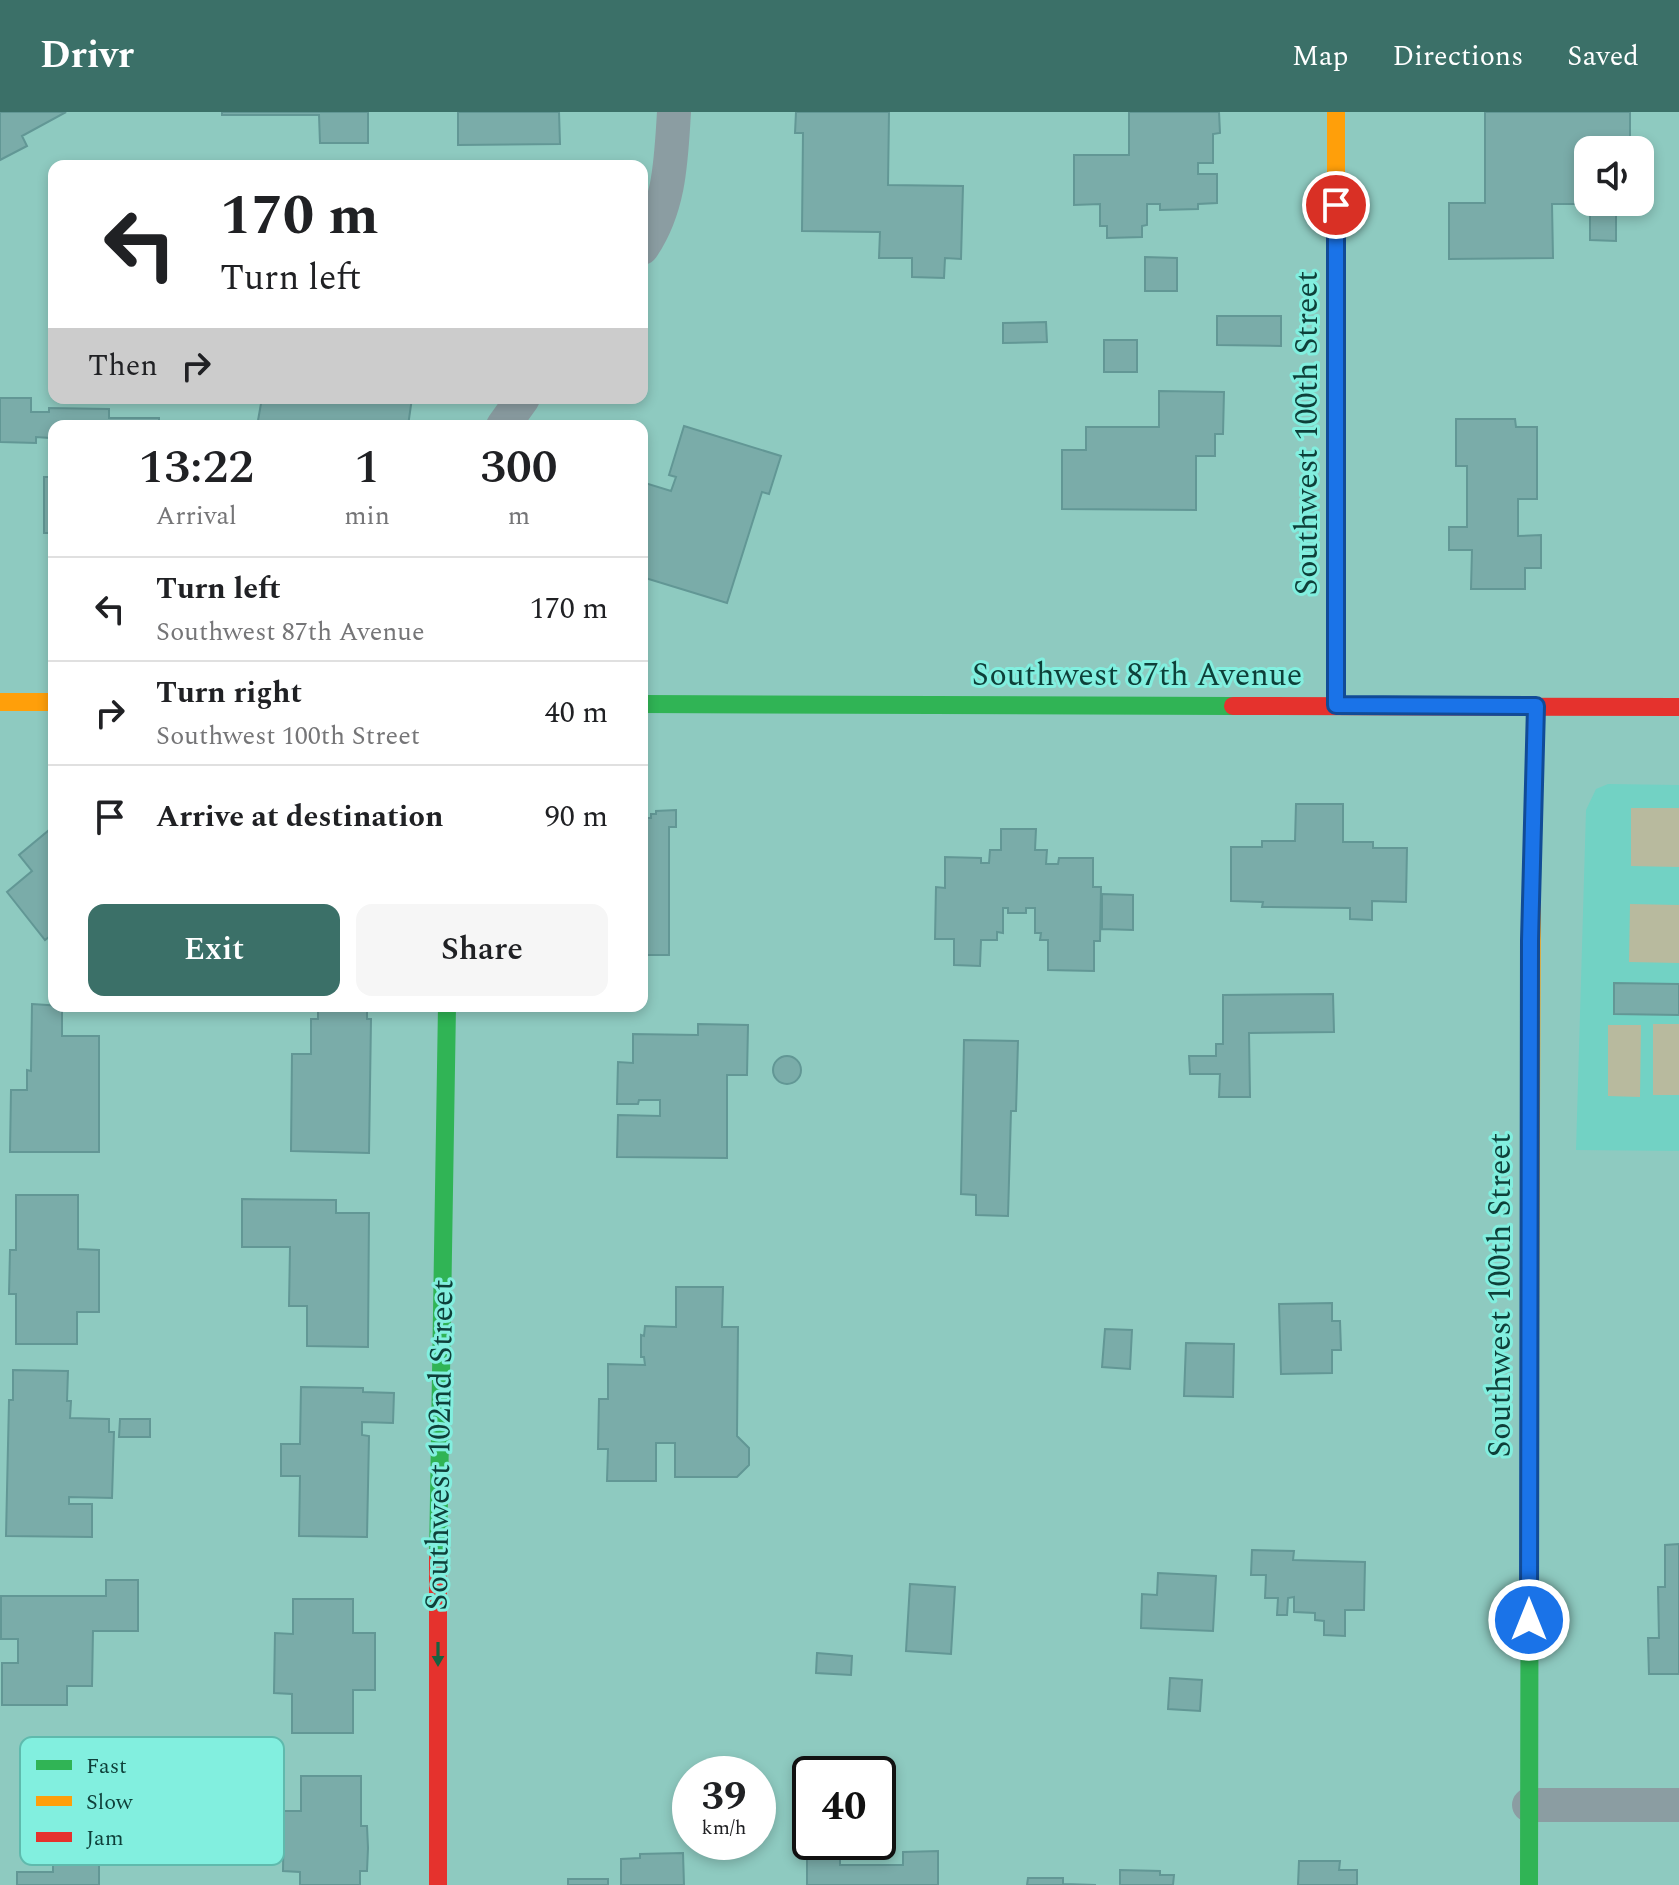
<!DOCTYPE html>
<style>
body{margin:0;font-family:Spectral,serif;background:#f6f6f6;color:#202124;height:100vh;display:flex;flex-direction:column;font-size:30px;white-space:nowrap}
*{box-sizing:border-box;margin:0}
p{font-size:26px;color:#757577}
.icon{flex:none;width:44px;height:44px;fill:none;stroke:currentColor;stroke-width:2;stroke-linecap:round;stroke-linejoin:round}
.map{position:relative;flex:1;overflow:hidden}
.drawer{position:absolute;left:48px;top:308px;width:600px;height:592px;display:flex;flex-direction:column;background:#fff;border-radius:16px;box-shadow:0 4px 12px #0003}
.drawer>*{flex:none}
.banner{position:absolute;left:48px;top:48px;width:600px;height:244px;border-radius:16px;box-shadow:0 4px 12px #0003;background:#fff;color:#202124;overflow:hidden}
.controls{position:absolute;left:1574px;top:24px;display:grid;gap:16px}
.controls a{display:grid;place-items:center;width:80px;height:80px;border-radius:16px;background:#fff;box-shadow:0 4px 12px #0003;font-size:40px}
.speed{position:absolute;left:672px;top:1644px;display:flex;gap:16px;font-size:40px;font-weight:700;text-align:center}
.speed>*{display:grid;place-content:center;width:104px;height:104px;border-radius:50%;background:#fff;box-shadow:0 4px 12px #0003;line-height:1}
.speed small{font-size:20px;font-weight:400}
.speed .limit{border:4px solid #111;border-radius:12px;background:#fff;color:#111}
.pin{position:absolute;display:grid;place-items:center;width:68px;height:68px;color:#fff;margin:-34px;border:4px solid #fff;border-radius:50%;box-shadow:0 2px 8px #0007}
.me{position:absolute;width:88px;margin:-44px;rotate:0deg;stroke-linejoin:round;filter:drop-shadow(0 0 6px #0008)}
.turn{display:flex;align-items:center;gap:28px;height:168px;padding:0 40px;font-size:36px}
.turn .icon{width:104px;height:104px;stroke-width:2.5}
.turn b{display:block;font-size:56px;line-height:68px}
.then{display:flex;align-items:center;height:76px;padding:0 40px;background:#0003;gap:16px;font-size:30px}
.eta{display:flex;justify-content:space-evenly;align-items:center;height:136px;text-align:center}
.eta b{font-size:48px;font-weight:600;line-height:56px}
.action{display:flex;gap:16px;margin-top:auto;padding:16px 40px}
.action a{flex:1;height:92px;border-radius:16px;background:#3b7068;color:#fff;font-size:32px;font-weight:600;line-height:92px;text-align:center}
.action a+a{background:#f6f6f6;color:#202124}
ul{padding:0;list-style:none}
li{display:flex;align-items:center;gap:24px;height:104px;padding:0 40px;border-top:2px solid #e0e0e0}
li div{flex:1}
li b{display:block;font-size:30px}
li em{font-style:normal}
header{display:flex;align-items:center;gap:48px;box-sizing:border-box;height:112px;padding:0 40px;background:#3b7068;color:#fff}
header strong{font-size:38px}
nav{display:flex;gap:44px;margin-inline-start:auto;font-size:28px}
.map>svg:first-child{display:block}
.built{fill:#72d2c4}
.green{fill:#b8ba9e}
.building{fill:#7aaca9;stroke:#629795;stroke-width:2}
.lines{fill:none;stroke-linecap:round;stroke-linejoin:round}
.street{stroke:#8b9da2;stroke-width:34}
.fast{stroke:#30b455;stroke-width:18}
.slow{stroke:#ff9f0a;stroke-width:18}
.jam{stroke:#e5322d;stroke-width:18}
.oneway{fill:#186241}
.route-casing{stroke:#114b97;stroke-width:20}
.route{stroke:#1a73e8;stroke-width:14}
.labels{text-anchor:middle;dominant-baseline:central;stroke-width:6;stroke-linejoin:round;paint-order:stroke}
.street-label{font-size:32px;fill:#0e3f39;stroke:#82efdf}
.key{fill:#82efdf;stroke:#5fbaad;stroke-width:2}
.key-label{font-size:22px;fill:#0e3f39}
</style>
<header>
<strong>Drivr</strong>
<nav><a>Map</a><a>Directions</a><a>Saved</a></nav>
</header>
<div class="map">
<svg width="1679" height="1773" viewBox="0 0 1679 1773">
<rect width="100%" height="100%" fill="#8ecac0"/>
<path class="built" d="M 1608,672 L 1679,673 L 1679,1039 L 1576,1038 L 1586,698 L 1596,677 Z"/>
<path class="green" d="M 1631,696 L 1679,696 L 1679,755 L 1631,754 Z
M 1630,792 L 1679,793 L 1679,851 L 1629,850 Z
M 1653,912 L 1679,912 L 1679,983 L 1653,983 Z
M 1608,913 L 1641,913 L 1640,985 L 1608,984 Z"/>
<path class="building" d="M 0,0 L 66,0 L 22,24 L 27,34 L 0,48 Z
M 222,0 L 368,0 L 368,31 L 320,31 L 319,3 L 222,3 Z
M 458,0 L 559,0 L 560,32 L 458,33 Z
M 796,0 L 889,0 L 888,73 L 963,74 L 961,147 L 945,146 L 944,166 L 912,165 L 912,146 L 879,146 L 880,120 L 802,119 L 803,21 L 795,21 Z
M 1129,0 L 1219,0 L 1220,21 L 1213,22 L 1213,51 L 1198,51 L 1198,62 L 1217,62 L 1217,91 L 1198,92 L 1198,97 L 1160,98 L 1160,92 L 1147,92 L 1147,113 L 1142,114 L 1142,125 L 1107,126 L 1107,114 L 1100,114 L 1100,92 L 1074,93 L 1074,43 L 1129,43 Z
M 1485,0 L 1630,0 L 1630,38 L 1588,38 L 1588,90 L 1616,90 L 1616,129 L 1590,128 L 1590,92 L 1552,92 L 1553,146 L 1449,147 L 1449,91 L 1485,91 Z
M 1145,145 L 1177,146 L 1177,179 L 1145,179 Z
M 1217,204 L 1281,204 L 1281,234 L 1217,233 Z
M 1046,210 L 1047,230 L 1003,231 L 1003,211 Z
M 1104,228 L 1137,228 L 1137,260 L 1104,260 Z
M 1159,279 L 1224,280 L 1223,322 L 1215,322 L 1215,344 L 1196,344 L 1196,398 L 1062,397 L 1062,338 L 1086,338 L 1086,315 L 1159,315 Z
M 0,286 L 31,286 L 31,300 L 49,300 L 49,296 L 109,297 L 109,306 L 159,306 L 159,314 L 54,314 L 54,421 L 44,421 L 44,365 L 50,365 L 50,326 L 36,325 L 36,331 L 0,330 Z
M 262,286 L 412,286 L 408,314 L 257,314 Z
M 1456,307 L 1515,307 L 1516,315 L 1537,315 L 1537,387 L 1518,387 L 1518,424 L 1541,423 L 1541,456 L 1525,456 L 1525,477 L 1471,477 L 1472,438 L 1449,438 L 1449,415 L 1467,415 L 1467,354 L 1456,354 Z
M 684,314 L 781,344 L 769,382 L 762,380 L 727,491 L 642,465 L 642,370 L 671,379 L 676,365 L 669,363 Z
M 1296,692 L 1343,692 L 1343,730 L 1373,730 L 1373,736 L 1407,736 L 1406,790 L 1372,789 L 1372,808 L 1350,807 L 1350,796 L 1262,795 L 1263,790 L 1231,789 L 1231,735 L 1262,735 L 1262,729 L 1295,729 Z
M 676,698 L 676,715 L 669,715 L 669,843 L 642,843 L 642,706 L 651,706 L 651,702 L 656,702 L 656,699 Z
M 54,714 L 54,821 L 45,828 L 7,780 L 32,759 L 19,743 Z
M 1001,717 L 1036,717 L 1035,738 L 1047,738 L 1046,752 L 1058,752 L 1059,746 L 1093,746 L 1093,775 L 1101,775 L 1100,829 L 1094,829 L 1094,859 L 1048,858 L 1048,828 L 1040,828 L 1041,821 L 1035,821 L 1035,796 L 1026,796 L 1026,801 L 1008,801 L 1008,796 L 1003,796 L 1003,821 L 997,820 L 997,828 L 981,828 L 980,854 L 954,853 L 954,827 L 935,827 L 936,775 L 945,776 L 945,745 L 981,746 L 981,751 L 989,751 L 990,738 L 1001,738 Z
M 1102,782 L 1133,783 L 1133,818 L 1102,817 Z
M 1614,871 L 1679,872 L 1679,903 L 1614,902 Z
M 1333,882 L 1334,920 L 1249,921 L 1250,985 L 1219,985 L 1220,962 L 1190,962 L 1189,944 L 1216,944 L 1216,932 L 1223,932 L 1223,883 Z
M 32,892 L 62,894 L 62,924 L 99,924 L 99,1040 L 10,1040 L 11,978 L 27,978 L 27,958 L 31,959 Z
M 318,894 L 367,894 L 367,907 L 371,907 L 369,1041 L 291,1039 L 292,942 L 311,942 L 311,907 L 318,907 Z
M 698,912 L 748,913 L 747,963 L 727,963 L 727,1046 L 617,1045 L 618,1003 L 660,1004 L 660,988 L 639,988 L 638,992 L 617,992 L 618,950 L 633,951 L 633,922 L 698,923 Z
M 964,928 L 1018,929 L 1016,999 L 1011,999 L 1008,1104 L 976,1103 L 976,1083 L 961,1082 Z
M773 958a14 14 0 1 1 28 0a14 14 0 1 1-28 0Z
M 16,1083 L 78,1083 L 78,1137 L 99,1138 L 99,1200 L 77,1200 L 77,1232 L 16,1232 L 16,1182 L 9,1182 L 10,1138 L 16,1138 Z
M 242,1087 L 336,1088 L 336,1101 L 369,1101 L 368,1235 L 307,1234 L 307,1194 L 289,1194 L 290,1135 L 242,1135 Z
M 676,1175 L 723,1175 L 722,1215 L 738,1215 L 737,1324 L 749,1336 L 749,1353 L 737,1365 L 675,1365 L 675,1331 L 656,1331 L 656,1369 L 607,1369 L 608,1337 L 598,1337 L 599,1287 L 608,1287 L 608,1252 L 645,1253 L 644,1245 L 641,1245 L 641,1223 L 644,1224 L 645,1214 L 676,1215 Z
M 1332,1191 L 1332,1209 L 1340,1209 L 1341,1238 L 1332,1238 L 1332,1261 L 1281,1262 L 1279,1192 Z
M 1105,1217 L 1132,1218 L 1130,1257 L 1102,1255 Z
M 1186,1231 L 1234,1232 L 1233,1285 L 1184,1284 Z
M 13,1258 L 68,1259 L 67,1289 L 71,1289 L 70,1306 L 109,1307 L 109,1320 L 114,1320 L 112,1386 L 69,1385 L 69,1392 L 92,1392 L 92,1425 L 6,1424 L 9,1288 L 13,1288 Z
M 301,1275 L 363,1276 L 363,1280 L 394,1281 L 393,1311 L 362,1310 L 362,1323 L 369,1324 L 367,1425 L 299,1424 L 300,1364 L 281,1364 L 281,1332 L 300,1332 Z
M 120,1307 L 150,1307 L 150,1325 L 119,1325 Z
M 1679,1432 L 1679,1562 L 1649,1562 L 1648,1526 L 1659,1526 L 1658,1475 L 1665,1475 L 1665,1433 Z
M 1252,1438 L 1294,1439 L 1293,1448 L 1365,1450 L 1364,1498 L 1345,1498 L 1345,1524 L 1324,1523 L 1324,1509 L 1315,1508 L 1315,1501 L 1294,1500 L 1294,1485 L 1288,1486 L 1287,1503 L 1277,1503 L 1278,1486 L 1265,1486 L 1266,1463 L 1251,1463 Z
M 1158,1461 L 1216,1464 L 1213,1519 L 1141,1516 L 1142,1482 L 1157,1483 Z
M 106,1468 L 138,1468 L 138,1519 L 93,1519 L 92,1574 L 67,1574 L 67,1593 L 2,1593 L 2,1551 L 18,1551 L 18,1527 L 1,1527 L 1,1484 L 106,1484 Z
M 910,1472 L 955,1475 L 951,1542 L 906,1539 Z
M 293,1487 L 353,1487 L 353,1521 L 375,1521 L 375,1578 L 353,1578 L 353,1621 L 292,1621 L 292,1582 L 274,1581 L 275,1521 L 293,1522 Z
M 817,1541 L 852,1544 L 851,1563 L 816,1561 Z
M 1170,1566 L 1202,1568 L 1200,1599 L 1168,1597 Z
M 301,1664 L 361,1664 L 361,1714 L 367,1714 L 368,1736 L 367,1759 L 360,1759 L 360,1773 L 300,1773 L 300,1760 L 283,1759 L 284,1699 L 301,1699 Z
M 53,1670 L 94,1670 L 94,1701 L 106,1702 L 106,1744 L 99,1744 L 99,1773 L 17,1773 L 17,1760 L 53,1760 Z
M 938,1739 L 938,1773 L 807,1773 L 807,1745 L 840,1745 L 840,1753 L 903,1753 L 903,1740 Z
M 683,1741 L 684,1773 L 621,1773 L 621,1747 L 640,1746 L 640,1742 Z
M 1299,1749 L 1340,1749 L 1339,1758 L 1357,1758 L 1357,1773 L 1298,1773 Z
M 1120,1758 L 1160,1759 L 1160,1763 L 1174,1763 L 1173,1773 L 1120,1773 Z
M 1028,1766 L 1063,1766 L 1063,1772 L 1096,1773 L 1027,1773 Z
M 568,1767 L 608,1767 L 608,1773 L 568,1773 Z"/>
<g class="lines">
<path class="street" d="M 642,136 C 670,95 671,48 674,0
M 503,314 L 523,286
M 1529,1693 L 1679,1693"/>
<path class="fast" d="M 1336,193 L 1336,593
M 642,592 L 1233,594
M 1532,768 L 1536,594
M 438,1446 L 447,894
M 1529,1773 L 1530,1232"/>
<path class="slow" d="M 1336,0 L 1336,193
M 0,590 L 54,590
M 1530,1232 L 1532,768"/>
<path class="jam" d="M 1233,594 L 1679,595
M 438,1446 L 438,1773"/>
</g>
<defs><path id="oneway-solid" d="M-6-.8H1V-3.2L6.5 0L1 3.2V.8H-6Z" transform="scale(2)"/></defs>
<use class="oneway" href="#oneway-solid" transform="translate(438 1542) rotate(90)"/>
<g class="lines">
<g class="route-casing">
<path id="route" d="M 1336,93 L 1336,593 L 1536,594 L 1530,829 L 1529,1508"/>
</g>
<use href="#route" class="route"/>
</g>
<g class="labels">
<g class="street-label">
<text transform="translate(1307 321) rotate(-90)">Southwest 100th Street</text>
<text x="1137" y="563">Southwest 87th Avenue</text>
<text transform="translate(1500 1183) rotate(-90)">Southwest 100th Street</text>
<text transform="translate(440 1333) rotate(-89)">Southwest 102nd Street</text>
</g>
</g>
<rect x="20" y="1625" width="264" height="128" rx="12" class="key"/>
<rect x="36" y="1648" width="36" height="10" fill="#30b455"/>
<rect x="36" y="1684" width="36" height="10" fill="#ff9f0a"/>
<rect x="36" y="1720" width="36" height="10" fill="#e5322d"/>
<g class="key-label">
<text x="86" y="1661">Fast</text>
<text x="86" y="1697">Slow</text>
<text x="86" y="1733">Jam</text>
</g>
</svg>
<div class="controls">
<a><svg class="icon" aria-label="sound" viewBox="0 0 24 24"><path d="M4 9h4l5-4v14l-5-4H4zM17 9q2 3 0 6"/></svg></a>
</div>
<div class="speed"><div>39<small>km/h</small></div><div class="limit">40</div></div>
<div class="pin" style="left:1336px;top:93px;background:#d93025"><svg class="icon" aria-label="arrive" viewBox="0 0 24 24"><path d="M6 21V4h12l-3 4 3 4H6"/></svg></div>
<svg class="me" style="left:1529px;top:1508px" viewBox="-20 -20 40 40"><circle r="17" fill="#1a73e8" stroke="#fff" stroke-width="3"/><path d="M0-11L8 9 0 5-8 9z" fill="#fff"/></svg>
<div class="banner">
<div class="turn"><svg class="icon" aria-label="left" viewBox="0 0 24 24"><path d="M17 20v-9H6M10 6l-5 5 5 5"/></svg><div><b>170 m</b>Turn left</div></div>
<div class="then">Then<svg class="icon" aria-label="right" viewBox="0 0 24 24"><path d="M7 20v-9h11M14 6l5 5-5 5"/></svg></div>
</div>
<section class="drawer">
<div class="eta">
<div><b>13:22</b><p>Arrival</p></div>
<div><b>1</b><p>min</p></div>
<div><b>300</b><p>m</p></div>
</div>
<ul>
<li><svg class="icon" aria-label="left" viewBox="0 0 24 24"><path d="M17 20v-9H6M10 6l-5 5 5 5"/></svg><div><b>Turn left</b><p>Southwest 87th Avenue</p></div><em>170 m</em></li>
<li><svg class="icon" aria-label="right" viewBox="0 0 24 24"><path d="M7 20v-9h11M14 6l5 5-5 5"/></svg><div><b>Turn right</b><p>Southwest 100th Street</p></div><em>40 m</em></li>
<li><svg class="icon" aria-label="arrive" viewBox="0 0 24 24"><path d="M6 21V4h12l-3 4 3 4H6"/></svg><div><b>Arrive at destination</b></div><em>90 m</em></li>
</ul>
<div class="action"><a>Exit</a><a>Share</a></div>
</section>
</div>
